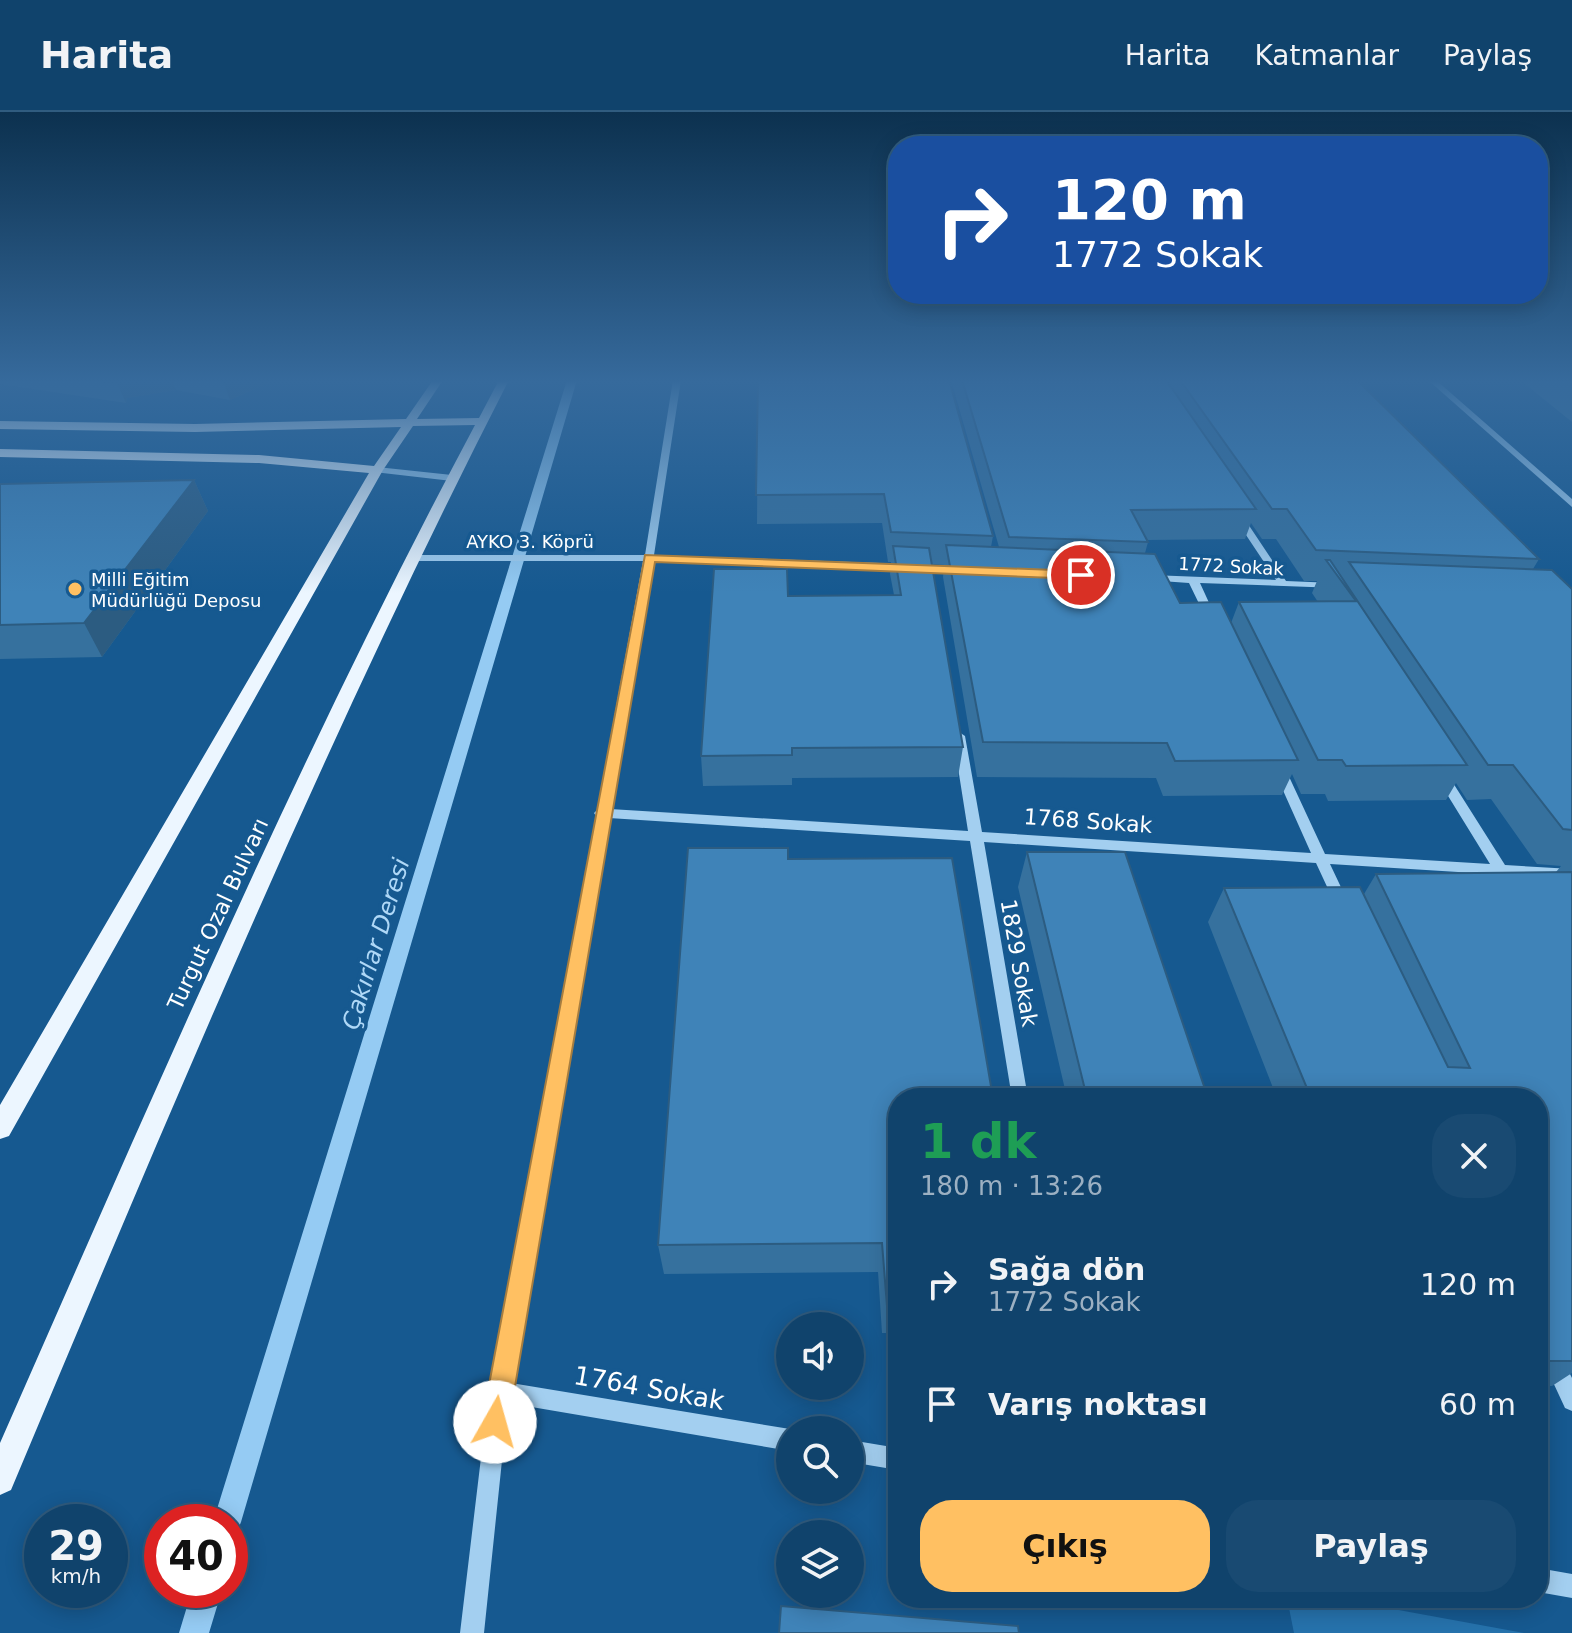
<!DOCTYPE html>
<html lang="tr">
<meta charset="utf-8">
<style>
body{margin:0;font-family:"DejaVu Sans",sans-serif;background:#194a72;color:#f1f3f6;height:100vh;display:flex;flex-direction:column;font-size:30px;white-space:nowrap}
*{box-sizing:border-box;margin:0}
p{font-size:26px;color:#9cb0c2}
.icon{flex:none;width:44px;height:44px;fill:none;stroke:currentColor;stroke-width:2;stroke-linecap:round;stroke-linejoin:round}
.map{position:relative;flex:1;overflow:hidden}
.drawer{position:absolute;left:888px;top:976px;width:660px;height:520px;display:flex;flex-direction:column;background:#10436c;border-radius:32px;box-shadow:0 4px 20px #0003,0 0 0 2px #305c7f}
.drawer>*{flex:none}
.top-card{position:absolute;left:888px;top:24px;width:660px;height:168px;border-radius:32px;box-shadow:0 4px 20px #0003,0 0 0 2px #305c7f;background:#1a4fa0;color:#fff;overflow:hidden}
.fabs{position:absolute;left:776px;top:1200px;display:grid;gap:16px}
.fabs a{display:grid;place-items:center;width:88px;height:88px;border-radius:50%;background:#10436c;box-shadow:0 4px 20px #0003,0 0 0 2px #305c7f;font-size:40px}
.speed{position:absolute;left:24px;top:1392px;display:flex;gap:16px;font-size:40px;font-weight:700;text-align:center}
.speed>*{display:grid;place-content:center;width:104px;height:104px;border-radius:50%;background:#10436c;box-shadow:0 4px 20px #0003,0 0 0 2px #305c7f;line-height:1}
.speed small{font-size:20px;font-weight:400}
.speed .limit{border:12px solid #d22;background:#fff;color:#111}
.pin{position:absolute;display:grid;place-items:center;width:68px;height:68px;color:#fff;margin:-34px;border:4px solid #fff;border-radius:50%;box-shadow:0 2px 8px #0007}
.me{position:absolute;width:88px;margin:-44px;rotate:7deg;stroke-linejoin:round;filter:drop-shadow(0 0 6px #0008)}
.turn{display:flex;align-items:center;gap:28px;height:168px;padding:0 32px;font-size:36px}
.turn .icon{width:104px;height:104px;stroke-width:2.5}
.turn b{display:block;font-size:56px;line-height:68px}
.round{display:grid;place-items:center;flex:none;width:84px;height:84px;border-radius:32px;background:#194a72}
.summary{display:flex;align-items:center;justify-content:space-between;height:136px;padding:0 32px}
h1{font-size:48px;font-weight:700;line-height:60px;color:#1e9e55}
.cta{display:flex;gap:16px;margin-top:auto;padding:16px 32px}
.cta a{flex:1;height:92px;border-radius:32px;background:#ffc062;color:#111;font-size:32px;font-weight:700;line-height:92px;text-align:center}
.cta a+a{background:#194a72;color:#f1f3f6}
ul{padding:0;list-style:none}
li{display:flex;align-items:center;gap:24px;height:120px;padding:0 32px}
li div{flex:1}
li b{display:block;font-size:30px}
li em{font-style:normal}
header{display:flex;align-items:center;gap:48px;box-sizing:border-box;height:112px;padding:0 40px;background:#10436c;border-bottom:2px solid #305c7f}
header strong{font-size:38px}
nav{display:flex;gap:44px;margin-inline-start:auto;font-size:28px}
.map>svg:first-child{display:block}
.green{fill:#2672ac}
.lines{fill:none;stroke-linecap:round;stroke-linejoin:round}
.stream{fill:#95cbf3;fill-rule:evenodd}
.minor{fill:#a3cff0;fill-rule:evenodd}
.major{fill:#ecf6ff;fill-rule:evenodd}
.wall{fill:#36719e;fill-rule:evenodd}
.shaded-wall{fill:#2c5c81}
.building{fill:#3f83b8;stroke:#2c5c81;stroke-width:2}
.route{fill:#ffc062;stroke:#a67d40;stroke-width:2}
.poi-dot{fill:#ffc062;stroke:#165990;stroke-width:3}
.labels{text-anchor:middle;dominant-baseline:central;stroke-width:7;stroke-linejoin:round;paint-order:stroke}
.far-street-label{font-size:18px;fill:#fff;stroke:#165990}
.far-poi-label{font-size:18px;fill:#fff;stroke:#165990;text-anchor:start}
.street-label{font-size:22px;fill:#fff;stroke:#165990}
.water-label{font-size:24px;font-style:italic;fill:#afd8f7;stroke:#165990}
.near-street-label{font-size:26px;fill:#fff;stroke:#165990}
</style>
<header>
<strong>Harita</strong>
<nav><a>Harita</a><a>Katmanlar</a><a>Paylaş</a></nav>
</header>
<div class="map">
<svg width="1572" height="1521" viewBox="0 0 1572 1521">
<rect width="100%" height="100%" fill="#165990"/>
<path class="green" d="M 1287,1486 L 1333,1486 L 1524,1521 L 1294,1521 Z"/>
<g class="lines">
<path class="stream" d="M 567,268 L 577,268 L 241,1410 L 237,1420 L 230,1423 L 230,1410 L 213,1410 Z
M 192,1478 L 222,1478 L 209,1521 L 179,1521 Z"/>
<path class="minor" d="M 673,268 L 681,268 L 654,443 L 963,454 L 968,457 L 963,460 L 653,449 L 610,697 L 968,719 L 953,624 L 959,620 L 965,624 L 982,720 L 1311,741 L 1273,656 L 1279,652 L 1285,656 L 1325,742 L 1490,752 L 1437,666 L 1443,662 L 1448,663 L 1505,753 L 1572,757 L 1572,767 L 1330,752 L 1348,790 L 1346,794 L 1336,794 L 1316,751 L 984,730 L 1028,986 L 1012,986 L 970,729 L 609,706 L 511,1271 L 790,1317 L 790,1339 L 508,1291 L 484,1521 L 460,1521 L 489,1279 L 596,704 L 594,701 L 597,698 L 643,449 L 411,449 L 406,446 L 411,443 L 645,443 Z
M 1428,268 L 1436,268 L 1572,387 L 1572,395 Z
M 377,355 L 452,363 L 456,366 L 452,369 L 374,360 L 373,358 Z
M 1236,403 L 1242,403 L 1286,469 L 1334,471 L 1339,474 L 1338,476 L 1200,471 L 1216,506 L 1211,509 L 1206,506 L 1189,471 L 1147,468 L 1146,466 L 1151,463 L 1276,468 L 1234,405 Z
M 1555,1243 L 1562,1246 L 1572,1266 L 1572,1299 L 1565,1296 L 1545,1253 L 1548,1246 Z
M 850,1328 L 898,1336 L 898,1358 L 850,1350 Z
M 1538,1456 L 1572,1462 L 1572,1486 L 1538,1480 Z"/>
<path class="major" d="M 433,268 L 443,268 L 417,307 L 479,306 L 499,268 L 509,268 C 325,627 168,1004 11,1378 L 0,1383 L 0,1331 C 151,988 299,643 475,313 L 413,314 L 383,358 L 9,1024 L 0,1027 L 0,993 L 369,361 L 259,351 L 0,345 L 0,337 L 259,343 L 374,354 L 401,315 L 195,320 L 0,317 L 0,309 L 195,312 L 406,307 Z"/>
</g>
<path class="wall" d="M 0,268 L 275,268 L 230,288 L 176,278 L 127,286 L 126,291 L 0,272 Z
M 758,268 L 993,424 L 991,435 L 999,435 L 951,268 L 1357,268 L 1539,447 L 1533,457 L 1572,477 L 1572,1261 L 1552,1274 L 1538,1274 L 1538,986 L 1277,986 L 1208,810 L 1224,776 L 1364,782 L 1376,762 L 1556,760 L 1561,754 L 1537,752 L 1491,687 L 1467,688 L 1456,671 L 1446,688 L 1328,689 L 1325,682 L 1301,682 L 1292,662 L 1282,683 L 1163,684 L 1156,666 L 977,665 L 943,465 L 944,453 L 932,452 L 963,635 L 958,665 L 792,666 L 792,673 L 703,674 L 701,644 L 788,484 L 894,483 L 890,462 L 891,450 L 888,450 L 882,411 L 757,412 ZM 1251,411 L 1262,427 L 1276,427 L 1304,469 L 1317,469 L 1312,481 L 1318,490 L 1239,490 L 1231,511 L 1180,491 L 1145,441 L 1148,430 L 1146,428 L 1245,427 Z
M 1520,268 L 1572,268 L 1572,310 Z
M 194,368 L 208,399 L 102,545 L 0,547 L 0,372 Z
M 1027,740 L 1208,986 L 1067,986 L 1018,775 Z
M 788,747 L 898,986 L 898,1221 L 882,1221 L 878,1160 L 664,1162 L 658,1133 Z"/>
<path class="shaded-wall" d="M 118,268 L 172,268 L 176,278 L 127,286 L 126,291 L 117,271 Z
M 225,268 L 275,268 L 230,288 L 223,269 Z
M 194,368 L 208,399 L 102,545 L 84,511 Z"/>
<path class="building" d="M 93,268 L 118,268 L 117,271 Z
M 758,268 L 949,268 L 993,424 L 891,420 L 884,382 L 756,383 Z
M 962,268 L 1166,268 L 1256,397 L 1131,398 L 1148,430 L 1009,425 Z
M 1180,268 L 1357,268 L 1539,447 L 1316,438 L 1287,397 L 1272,397 Z
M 194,368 L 84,511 L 0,513 L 0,372 Z
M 946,433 L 1155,442 L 1180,491 L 1221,490 L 1298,648 L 1175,649 L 1167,631 L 983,630 Z
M 893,434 L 929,436 L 963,635 L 792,636 L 792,643 L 701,644 L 714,457 L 787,457 L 788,484 L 901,483 Z
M 1326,448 L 1330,448 L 1467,653 L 1346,654 L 1342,648 L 1318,648 L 1239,490 L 1356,489 Z
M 1349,450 L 1552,458 L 1572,477 L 1572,718 L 1563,717 L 1513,653 L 1488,653 Z
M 688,736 L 788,736 L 788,747 L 952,746 L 993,986 L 898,986 L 898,1194 L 887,1194 L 882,1131 L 658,1133 Z
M 1027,740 L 1125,740 L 1208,986 L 1087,986 Z
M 1572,760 L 1572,1249 L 1538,1249 L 1538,986 L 1311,986 L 1224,776 L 1360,775 L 1448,955 L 1470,956 L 1376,762 Z
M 781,1494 L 1018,1514 L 1019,1521 L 779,1521 Z"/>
<linearGradient id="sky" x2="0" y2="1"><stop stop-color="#0c314f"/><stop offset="0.56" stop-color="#366a9c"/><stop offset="1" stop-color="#366a9c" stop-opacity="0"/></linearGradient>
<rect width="1572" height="481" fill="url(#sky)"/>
<path class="route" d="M 645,443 L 1081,459 L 1088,463 L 1081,467 L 655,450 L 509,1310 L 505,1319 L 495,1323 L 486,1319 L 482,1310 Z"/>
<circle class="poi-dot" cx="75" cy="477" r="8"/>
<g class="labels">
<g class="far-street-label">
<text x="530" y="429">AYKO 3. Köprü</text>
<text transform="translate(1231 454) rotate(3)">1772 Sokak</text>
</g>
<g class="far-poi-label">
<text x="91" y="467">Milli Eğitim<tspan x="91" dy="21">Müdürlüğü Deposu</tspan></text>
</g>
<g class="street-label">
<text transform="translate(1088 709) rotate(4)">1768 Sokak</text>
<text transform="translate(218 802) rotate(-65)">Turgut Ozal Bulvarı</text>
<text transform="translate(1019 851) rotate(80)">1829 Sokak</text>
</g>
<g class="water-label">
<text transform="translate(376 832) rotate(-73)">Çakırlar Deresi</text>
</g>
<g class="near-street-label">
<text transform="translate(649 1276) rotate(10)">1764 Sokak</text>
</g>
</g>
</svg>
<div class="fabs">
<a><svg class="icon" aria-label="sound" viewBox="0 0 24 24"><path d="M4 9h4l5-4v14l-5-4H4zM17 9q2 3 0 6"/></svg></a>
<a><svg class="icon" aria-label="search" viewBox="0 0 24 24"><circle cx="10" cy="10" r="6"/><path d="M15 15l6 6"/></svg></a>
<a><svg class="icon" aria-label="layers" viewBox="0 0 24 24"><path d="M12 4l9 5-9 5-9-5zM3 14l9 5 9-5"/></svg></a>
</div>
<div class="speed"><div>29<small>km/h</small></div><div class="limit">40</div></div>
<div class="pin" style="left:1081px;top:463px;background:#d93025"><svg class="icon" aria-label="arrive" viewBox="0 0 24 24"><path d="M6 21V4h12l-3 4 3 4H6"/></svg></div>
<svg class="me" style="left:495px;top:1310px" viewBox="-20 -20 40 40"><circle r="19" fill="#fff"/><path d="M0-13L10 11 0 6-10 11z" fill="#ffc062"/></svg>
<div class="top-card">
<div class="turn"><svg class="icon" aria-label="right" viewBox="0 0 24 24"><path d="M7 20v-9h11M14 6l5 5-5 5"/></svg><div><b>120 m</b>1772 Sokak</div></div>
</div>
<section class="drawer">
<div class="summary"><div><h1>1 dk</h1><p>180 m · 13:26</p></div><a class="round"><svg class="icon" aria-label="close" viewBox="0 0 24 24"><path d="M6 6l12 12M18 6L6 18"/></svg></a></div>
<ul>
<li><svg class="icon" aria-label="right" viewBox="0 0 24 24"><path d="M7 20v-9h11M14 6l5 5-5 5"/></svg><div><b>Sağa dön</b><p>1772 Sokak</p></div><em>120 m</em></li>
<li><svg class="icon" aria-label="arrive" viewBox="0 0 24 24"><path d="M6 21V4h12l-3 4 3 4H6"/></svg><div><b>Varış noktası</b></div><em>60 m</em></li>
</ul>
<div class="cta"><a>Çıkış</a><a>Paylaş</a></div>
</section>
</div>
